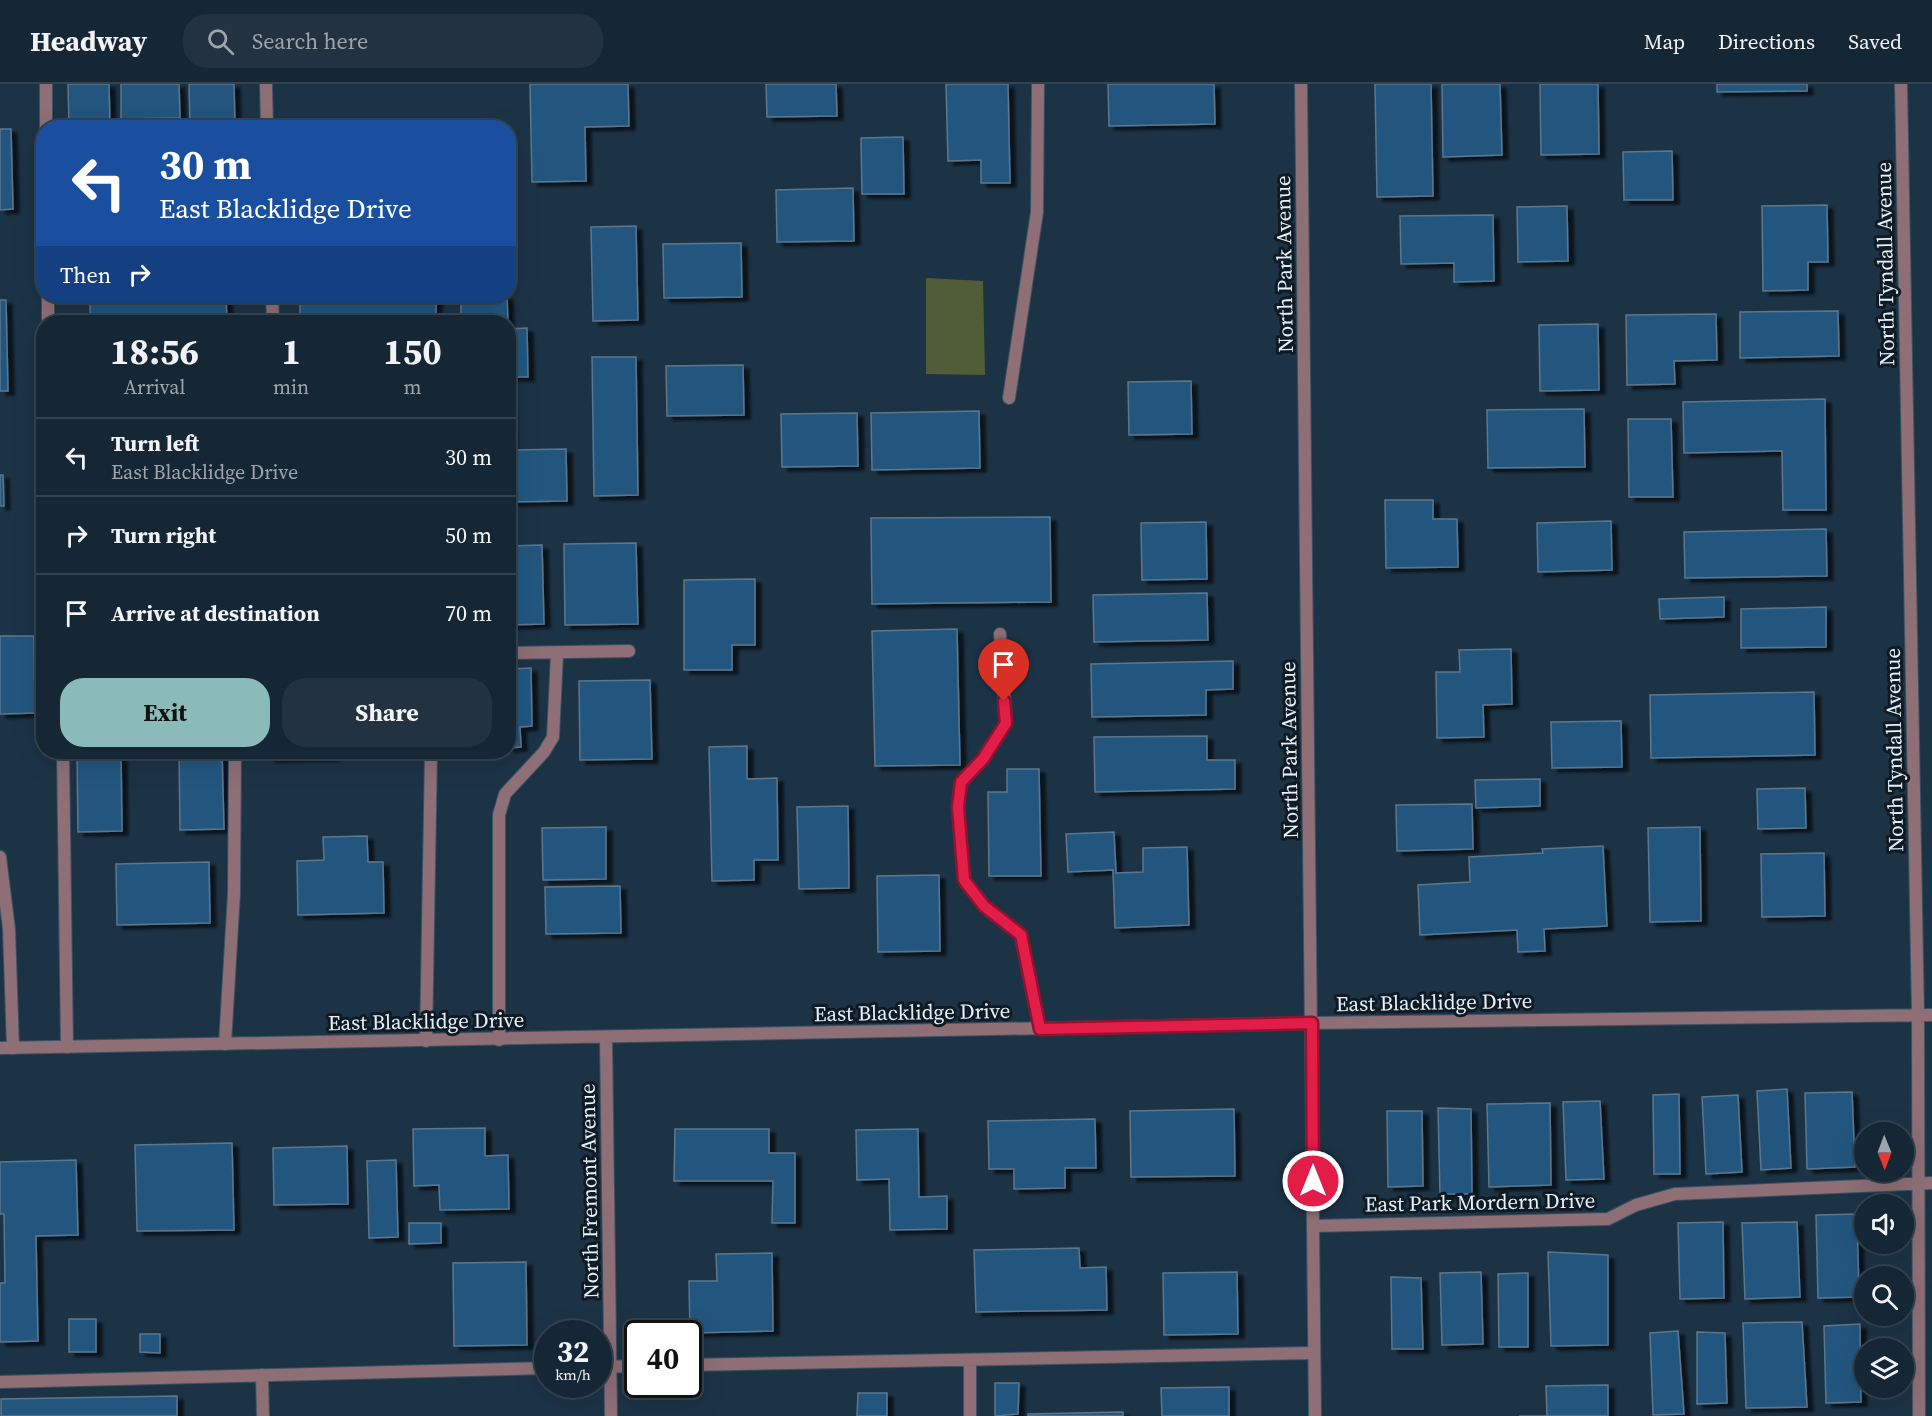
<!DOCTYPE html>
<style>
body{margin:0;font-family:"Source Serif 4",serif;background:#223240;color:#f1f3f6;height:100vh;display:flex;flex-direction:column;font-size:22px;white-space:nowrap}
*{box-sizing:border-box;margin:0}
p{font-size:20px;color:#9da5ac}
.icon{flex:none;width:33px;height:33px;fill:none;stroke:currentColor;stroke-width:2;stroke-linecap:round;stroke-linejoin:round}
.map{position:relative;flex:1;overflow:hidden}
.side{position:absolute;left:36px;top:231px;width:480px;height:444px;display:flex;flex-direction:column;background:#152634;border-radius:24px;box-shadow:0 6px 24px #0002,0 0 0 2px #34434f}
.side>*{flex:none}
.guide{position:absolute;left:36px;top:36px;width:480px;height:183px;border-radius:24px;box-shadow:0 6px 24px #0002,0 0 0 2px #34434f;background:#1a4fa0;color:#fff;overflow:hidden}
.needle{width:39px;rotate:179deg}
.buttons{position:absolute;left:1854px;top:1038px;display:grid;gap:12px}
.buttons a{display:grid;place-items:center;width:60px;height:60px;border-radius:50%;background:#152634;box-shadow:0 6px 24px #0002,0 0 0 2px #34434f;font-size:30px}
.speed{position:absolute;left:534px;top:1236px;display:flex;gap:12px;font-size:30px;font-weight:700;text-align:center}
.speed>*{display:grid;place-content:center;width:78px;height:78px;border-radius:50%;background:#152634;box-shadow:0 6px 24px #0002,0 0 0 2px #34434f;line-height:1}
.speed small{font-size:15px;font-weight:400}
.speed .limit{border:3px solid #111;border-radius:9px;background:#fff;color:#111}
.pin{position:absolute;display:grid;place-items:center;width:51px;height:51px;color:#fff;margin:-62px -26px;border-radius:50% 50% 50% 0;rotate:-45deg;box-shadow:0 0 6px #0007}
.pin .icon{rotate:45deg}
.me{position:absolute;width:66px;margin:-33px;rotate:0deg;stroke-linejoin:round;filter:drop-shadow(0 0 4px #0008)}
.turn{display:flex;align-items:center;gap:21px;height:126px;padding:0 24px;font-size:27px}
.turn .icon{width:78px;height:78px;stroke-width:2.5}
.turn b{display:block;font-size:42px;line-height:51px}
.then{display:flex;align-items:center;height:57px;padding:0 24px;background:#0003;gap:12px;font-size:22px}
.eta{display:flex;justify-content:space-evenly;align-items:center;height:102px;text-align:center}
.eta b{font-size:36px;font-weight:700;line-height:42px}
.primary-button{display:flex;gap:12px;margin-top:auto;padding:12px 24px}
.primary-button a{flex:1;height:69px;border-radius:24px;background:#8bbbb9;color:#111;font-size:24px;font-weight:700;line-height:69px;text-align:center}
.primary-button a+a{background:#223240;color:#f1f3f6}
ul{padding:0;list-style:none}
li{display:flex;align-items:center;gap:18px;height:78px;padding:0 24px;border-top:2px solid #34434f}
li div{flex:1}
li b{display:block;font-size:22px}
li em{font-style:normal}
header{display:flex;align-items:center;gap:36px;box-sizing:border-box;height:84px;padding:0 30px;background:#152634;border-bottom:2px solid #34434f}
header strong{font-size:28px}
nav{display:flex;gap:33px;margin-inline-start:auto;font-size:21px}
.search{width:420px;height:54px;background:#223240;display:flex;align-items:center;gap:15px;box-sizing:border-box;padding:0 21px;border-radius:24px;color:#9da5ac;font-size:22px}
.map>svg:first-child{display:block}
.green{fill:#515d36}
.building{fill:#21567f;stroke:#5d768c;stroke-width:1.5;filter:url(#shadow)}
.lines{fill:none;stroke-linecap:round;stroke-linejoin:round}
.service-casing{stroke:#3c5163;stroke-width:14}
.minor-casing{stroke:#3c5163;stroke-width:14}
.tertiary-casing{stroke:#3c5163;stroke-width:14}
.service{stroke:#8e6f76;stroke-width:12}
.minor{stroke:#8e6f76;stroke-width:12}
.tertiary{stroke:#8e6f76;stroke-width:12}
.route-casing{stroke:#92132f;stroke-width:15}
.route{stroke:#e11d48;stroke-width:10}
.labels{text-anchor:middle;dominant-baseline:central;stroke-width:6;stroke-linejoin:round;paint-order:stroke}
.street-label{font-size:21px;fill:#e3f1fd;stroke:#101a23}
</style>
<header>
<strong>Headway</strong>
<div class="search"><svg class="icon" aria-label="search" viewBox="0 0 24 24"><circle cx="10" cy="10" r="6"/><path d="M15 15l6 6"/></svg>Search here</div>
<nav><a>Map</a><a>Directions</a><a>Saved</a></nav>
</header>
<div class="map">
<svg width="1932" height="1332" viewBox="0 0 1932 1332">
<defs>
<filter id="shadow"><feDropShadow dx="6" dy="4" stdDeviation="1.5" flood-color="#0009"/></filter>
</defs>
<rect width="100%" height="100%" fill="#1c3346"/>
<path class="green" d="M 926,194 L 983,197 L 985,291 L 926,290 Z"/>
<path class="building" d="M 68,0 L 109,0 L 110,44 L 69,44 Z
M 121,0 L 179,0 L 180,34 L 121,35 Z
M 189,0 L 234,0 L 235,44 L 190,44 Z
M 530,0 L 628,0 L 629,42 L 585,43 L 586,97 L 532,98 Z
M 766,0 L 836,0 L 837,32 L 767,33 Z
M 946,0 L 1008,0 L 1010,99 L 981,99 L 981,76 L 948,77 Z
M 1108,0 L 1214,0 L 1215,40 L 1109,42 Z
M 1375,0 L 1431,0 L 1433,112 L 1377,113 Z
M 1442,0 L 1500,0 L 1502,71 L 1443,73 Z
M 1540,0 L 1598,0 L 1599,70 L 1541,71 Z
M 1717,0 L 1807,0 L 1807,7 L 1717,8 Z
M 0,45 L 11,45 L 13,125 L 0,126 Z
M 903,53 L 904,110 L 862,110 L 861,54 Z
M 1672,67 L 1673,116 L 1624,116 L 1623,68 Z
M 853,104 L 854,157 L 777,158 L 776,106 Z
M 1827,121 L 1828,178 L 1808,178 L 1808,206 L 1763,207 L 1762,122 Z
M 1567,122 L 1568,177 L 1518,178 L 1517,123 Z
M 1493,131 L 1494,197 L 1454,198 L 1454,179 L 1401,180 L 1400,132 Z
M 636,142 L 638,236 L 593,237 L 591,143 Z
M 741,159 L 742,213 L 664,214 L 663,160 Z
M 90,212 L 226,212 L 227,238 L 90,238 Z
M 300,212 L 436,212 L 436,238 L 300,238 Z
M 461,212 L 507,212 L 508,238 L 461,238 Z
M 0,216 L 6,216 L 8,307 L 0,307 Z
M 1838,227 L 1839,272 L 1740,274 L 1740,228 Z
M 1716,230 L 1717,276 L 1674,277 L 1675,300 L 1627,301 L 1626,231 Z
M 1598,240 L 1599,306 L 1540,307 L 1539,241 Z
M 527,244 L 528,293 L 510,293 L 512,366 L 566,365 L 567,417 L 508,418 L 508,245 Z
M 592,273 L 636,273 L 638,411 L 594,412 Z
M 743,281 L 744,331 L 667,332 L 666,282 Z
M 1191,297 L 1192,350 L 1129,351 L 1128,298 Z
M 1825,315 L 1826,426 L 1783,426 L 1782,367 L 1684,369 L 1683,318 Z
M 1584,325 L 1585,383 L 1488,384 L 1487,326 Z
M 979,327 L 980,384 L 872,386 L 871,329 Z
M 857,329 L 858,382 L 782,383 L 781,330 Z
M 1628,335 L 1671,335 L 1673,413 L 1629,413 Z
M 0,391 L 3,391 L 4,422 L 0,422 Z
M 1385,416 L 1433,416 L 1433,435 L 1457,435 L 1458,483 L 1386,484 Z
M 1050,433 L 1051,518 L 872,520 L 871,434 Z
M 1611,437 L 1612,486 L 1538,488 L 1537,439 Z
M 1206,438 L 1207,495 L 1142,496 L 1141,439 Z
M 1826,445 L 1827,492 L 1685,494 L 1684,448 Z
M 636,459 L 638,540 L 565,541 L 564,460 Z
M 542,461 L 544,540 L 508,541 L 508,462 Z
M 755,495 L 755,561 L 732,561 L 732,586 L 684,586 L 684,496 Z
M 1207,509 L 1208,556 L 1094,558 L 1093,511 Z
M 1724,513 L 1724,533 L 1660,535 L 1659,515 Z
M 1826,523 L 1826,563 L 1741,564 L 1741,525 Z
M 957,545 L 960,681 L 875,682 L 872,547 Z
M 0,552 L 34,552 L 35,629 L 0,630 Z
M 1511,565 L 1512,620 L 1483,621 L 1484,653 L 1437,654 L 1436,588 L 1460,588 L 1459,566 Z
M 1233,577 L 1233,605 L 1206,606 L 1206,631 L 1092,633 L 1091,580 Z
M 531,584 L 532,642 L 520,643 L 521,663 L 508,664 L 508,585 Z
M 650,596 L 652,675 L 580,676 L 579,597 Z
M 1814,608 L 1815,671 L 1651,674 L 1650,611 Z
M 1621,637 L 1622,683 L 1552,684 L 1551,638 Z
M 1207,652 L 1207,676 L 1235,676 L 1235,705 L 1095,708 L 1094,653 Z
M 747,662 L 747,695 L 777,694 L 778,776 L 754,776 L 754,796 L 712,797 L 709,663 Z
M 77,668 L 121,668 L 122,747 L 78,748 Z
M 179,668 L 222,668 L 224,745 L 180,746 Z
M 269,668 L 334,668 L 334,673 L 269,674 Z
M 1007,685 L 1039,685 L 1041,792 L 989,792 L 988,708 L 1007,708 Z
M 1540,695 L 1540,722 L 1476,724 L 1475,696 Z
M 1805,704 L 1806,744 L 1758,745 L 1757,705 Z
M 1472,720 L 1473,765 L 1397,767 L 1396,721 Z
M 848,722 L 849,804 L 799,805 L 797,723 Z
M 606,743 L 606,795 L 543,796 L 542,744 Z
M 1700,743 L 1701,837 L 1650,838 L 1648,744 Z
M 1114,748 L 1116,789 L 1143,788 L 1143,764 L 1187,763 L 1189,841 L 1115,844 L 1113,786 L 1068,788 L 1066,750 Z
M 367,752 L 368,778 L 383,778 L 384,829 L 298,831 L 297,777 L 324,776 L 323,753 Z
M 1603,762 L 1607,842 L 1544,845 L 1545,867 L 1518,868 L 1517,846 L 1420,851 L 1418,801 L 1470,798 L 1469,773 L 1543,769 L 1542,765 Z
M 1824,769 L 1825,832 L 1762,833 L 1761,770 Z
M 209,778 L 210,839 L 117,841 L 116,780 Z
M 939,791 L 940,867 L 878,868 L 877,792 Z
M 620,802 L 621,849 L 546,850 L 545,803 Z
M 1787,1005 L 1791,1084 L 1761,1086 L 1757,1007 Z
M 1852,1008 L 1855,1083 L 1807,1085 L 1805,1009 Z
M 1679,1010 L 1680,1090 L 1654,1090 L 1653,1011 Z
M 1738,1011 L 1742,1088 L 1706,1090 L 1702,1013 Z
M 1600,1017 L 1604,1095 L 1566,1096 L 1563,1018 Z
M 1550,1019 L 1551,1101 L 1489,1103 L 1487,1020 Z
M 1438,1024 L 1471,1025 L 1472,1110 L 1440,1110 Z
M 1234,1025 L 1235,1092 L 1131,1093 L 1130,1027 Z
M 1387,1027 L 1422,1027 L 1423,1102 L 1388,1103 Z
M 1095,1035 L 1096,1084 L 1065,1084 L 1065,1104 L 1014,1105 L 1014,1085 L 989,1085 L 988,1037 Z
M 485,1044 L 485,1072 L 508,1071 L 509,1125 L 440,1126 L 439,1101 L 414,1102 L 413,1045 Z
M 675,1045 L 769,1045 L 769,1069 L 795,1069 L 795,1139 L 772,1139 L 773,1097 L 674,1097 Z
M 918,1045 L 919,1113 L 947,1112 L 947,1145 L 890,1146 L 889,1095 L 857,1096 L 856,1046 Z
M 232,1059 L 234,1146 L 137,1147 L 135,1061 Z
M 347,1062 L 348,1120 L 274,1121 L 273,1064 Z
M 76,1076 L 78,1151 L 36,1152 L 38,1257 L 0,1258 L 0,1199 L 5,1199 L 4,1130 L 0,1130 L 0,1078 Z
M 396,1076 L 398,1153 L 369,1154 L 367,1077 Z
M 1857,1130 L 1859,1213 L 1818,1214 L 1816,1131 Z
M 1723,1138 L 1724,1214 L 1680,1215 L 1678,1139 Z
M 1797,1138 L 1800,1213 L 1745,1215 L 1742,1139 Z
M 409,1139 L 441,1139 L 441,1159 L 409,1160 Z
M 1079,1164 L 1080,1184 L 1106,1183 L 1107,1226 L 976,1228 L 974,1166 Z
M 1548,1168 L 1608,1171 L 1608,1261 L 1551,1262 Z
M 772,1169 L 773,1247 L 690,1249 L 689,1197 L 717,1197 L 716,1170 Z
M 526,1178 L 527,1261 L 454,1262 L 453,1179 Z
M 1237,1188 L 1238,1250 L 1164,1251 L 1163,1189 Z
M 1481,1188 L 1483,1260 L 1442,1261 L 1440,1189 Z
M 1528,1189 L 1528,1263 L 1499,1263 L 1498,1190 Z
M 1391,1193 L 1421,1194 L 1423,1265 L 1392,1265 Z
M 69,1235 L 96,1235 L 96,1268 L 69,1268 Z
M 1802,1238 L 1807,1323 L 1746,1324 L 1743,1239 Z
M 1860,1240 L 1861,1318 L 1826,1319 L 1824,1242 Z
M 1678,1247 L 1684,1330 L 1653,1331 L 1650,1249 Z
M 1697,1248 L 1725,1249 L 1727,1319 L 1697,1320 Z
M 140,1250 L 160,1250 L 160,1269 L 140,1268 Z
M 995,1299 L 1019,1299 L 1018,1330 L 995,1332 Z
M 1608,1301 L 1608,1332 L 1519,1332 L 1547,1332 L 1546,1302 Z
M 1229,1303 L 1229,1332 L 1162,1332 L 1161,1304 Z
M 858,1309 L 887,1309 L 887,1332 L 857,1332 Z
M 177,1312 L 177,1332 L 1,1332 L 1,1315 Z
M 1123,1328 L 1123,1332 L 1028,1332 L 1028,1330 Z"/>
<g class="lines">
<g class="service-casing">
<path id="service" d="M 46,0 L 46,44
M 266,0 L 267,44
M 48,212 L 48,238
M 272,212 L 273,238
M 1009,314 L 1037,128 L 1038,0
M 1000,550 L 1006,639 L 983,675 L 961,698 L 958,723 L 964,796 L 984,822 L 1021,851 L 1040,944
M 508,569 L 629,567
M 63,668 L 67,963
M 0,773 L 9,845 L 13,964
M 499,956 L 499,731 L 505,710 L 544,668 L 553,653 L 557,570
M 426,957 L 431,668
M 225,960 L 234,809 L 235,668
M 970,1276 L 970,1332
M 688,1281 L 1314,1269
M 598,1283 L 638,1282
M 262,1291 L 263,1332
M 0,1298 L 548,1284"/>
</g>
<g class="minor-casing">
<path id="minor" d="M 1901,0 L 1918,931 L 1919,1332
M 606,954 L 611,1332
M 0,964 L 1312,939 L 1932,931
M 1313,1142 L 1608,1135 L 1636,1121 L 1675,1110 L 1932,1099"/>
</g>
<g class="tertiary-casing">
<path id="tertiary" d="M 1301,0 L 1315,1332"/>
</g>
<use href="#service" class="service"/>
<use href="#minor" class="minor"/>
<use href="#tertiary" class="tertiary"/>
</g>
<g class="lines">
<g class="route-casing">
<path id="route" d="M 1004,617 L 1006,639 L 983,675 L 961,698 L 958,723 L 964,796 L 984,822 L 1021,851 L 1040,945 L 1312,939 L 1313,1097"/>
</g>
<use href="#route" class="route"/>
</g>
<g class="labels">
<g class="street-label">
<text transform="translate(1284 180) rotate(-91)">North Park Avenue</text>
<text transform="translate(1885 180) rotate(-91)">North Tyndall Avenue</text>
<text transform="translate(1289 666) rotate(-91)">North Park Avenue</text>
<text transform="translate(1894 666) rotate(-91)">North Tyndall Avenue</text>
<text transform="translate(1434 918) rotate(-1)">East Blacklidge Drive</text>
<text transform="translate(912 928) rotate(-1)">East Blacklidge Drive</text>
<text transform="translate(426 937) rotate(-1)">East Blacklidge Drive</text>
<text transform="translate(589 1107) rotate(-91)">North Fremont Avenue</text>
<text transform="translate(1480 1118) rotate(-1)">East Park Mordern Drive</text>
</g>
</g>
</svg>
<div class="buttons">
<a><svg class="needle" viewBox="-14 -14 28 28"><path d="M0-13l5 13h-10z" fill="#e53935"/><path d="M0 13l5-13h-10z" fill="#9da5ac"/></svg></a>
<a><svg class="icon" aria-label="sound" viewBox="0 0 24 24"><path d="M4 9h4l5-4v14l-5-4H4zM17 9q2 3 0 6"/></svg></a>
<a><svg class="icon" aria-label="search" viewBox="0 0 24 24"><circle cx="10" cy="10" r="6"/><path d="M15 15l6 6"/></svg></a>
<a><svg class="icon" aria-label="layers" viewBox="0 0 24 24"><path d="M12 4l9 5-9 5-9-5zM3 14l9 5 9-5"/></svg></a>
</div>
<div class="speed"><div>32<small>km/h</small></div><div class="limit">40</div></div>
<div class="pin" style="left:1004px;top:617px;background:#d93025"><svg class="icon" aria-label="arrive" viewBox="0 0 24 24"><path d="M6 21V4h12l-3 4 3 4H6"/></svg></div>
<svg class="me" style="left:1313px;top:1097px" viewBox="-20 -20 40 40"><circle r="17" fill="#e11d48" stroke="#fff" stroke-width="3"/><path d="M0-11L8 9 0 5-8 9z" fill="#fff"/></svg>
<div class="guide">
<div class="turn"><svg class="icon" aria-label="left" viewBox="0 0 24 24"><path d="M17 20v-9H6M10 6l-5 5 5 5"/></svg><div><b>30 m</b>East Blacklidge Drive</div></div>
<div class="then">Then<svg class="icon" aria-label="right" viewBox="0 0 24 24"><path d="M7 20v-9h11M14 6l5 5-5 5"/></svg></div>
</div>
<section class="side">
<div class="eta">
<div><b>18:56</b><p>Arrival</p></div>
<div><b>1</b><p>min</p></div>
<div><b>150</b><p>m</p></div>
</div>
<ul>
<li><svg class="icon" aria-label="left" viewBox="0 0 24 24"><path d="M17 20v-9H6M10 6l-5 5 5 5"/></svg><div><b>Turn left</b><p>East Blacklidge Drive</p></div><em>30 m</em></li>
<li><svg class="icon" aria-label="right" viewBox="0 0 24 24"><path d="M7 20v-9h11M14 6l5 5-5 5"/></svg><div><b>Turn right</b></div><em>50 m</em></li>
<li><svg class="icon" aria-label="arrive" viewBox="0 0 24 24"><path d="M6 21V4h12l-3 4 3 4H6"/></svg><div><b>Arrive at destination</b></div><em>70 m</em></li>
</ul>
<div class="primary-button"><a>Exit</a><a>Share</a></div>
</section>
</div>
